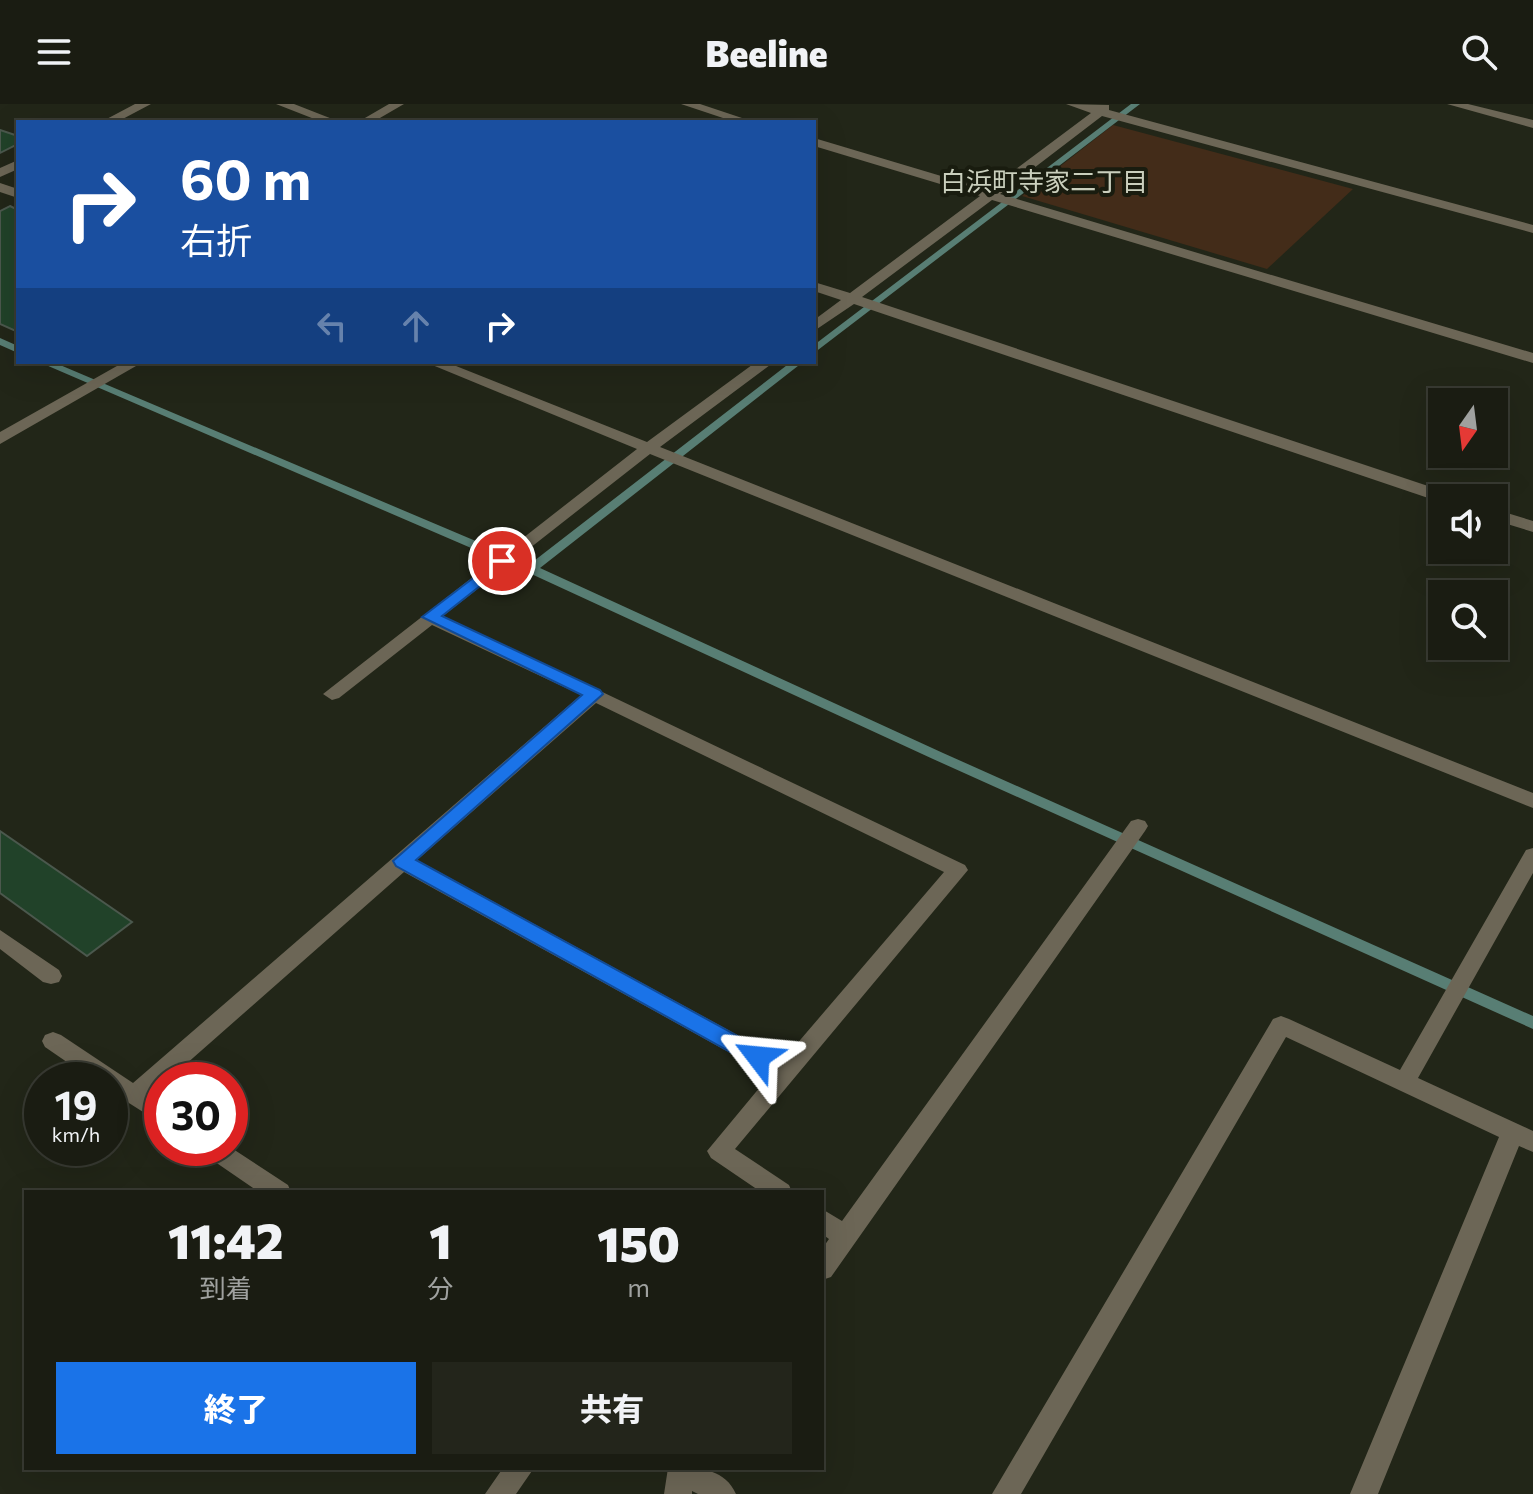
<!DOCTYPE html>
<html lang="ja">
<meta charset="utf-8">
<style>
body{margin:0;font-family:Commissioner,"Noto Sans JP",sans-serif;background:#23251b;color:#f1f3f6;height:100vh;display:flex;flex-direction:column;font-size:30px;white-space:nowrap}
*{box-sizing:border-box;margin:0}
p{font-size:26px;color:#9fa19f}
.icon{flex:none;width:44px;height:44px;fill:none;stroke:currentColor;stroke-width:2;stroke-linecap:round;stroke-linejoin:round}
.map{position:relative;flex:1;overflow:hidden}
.sheet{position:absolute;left:24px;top:1086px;width:800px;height:280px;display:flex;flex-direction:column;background:#1a1c12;border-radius:0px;box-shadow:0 8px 32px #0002,0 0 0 2px #383a32}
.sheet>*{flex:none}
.hud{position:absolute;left:16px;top:16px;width:800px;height:244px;border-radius:0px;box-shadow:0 8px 32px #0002,0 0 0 2px #383a32;background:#1a4fa0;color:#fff;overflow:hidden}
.needle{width:52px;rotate:194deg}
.tools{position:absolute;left:1428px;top:284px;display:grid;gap:16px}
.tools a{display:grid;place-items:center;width:80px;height:80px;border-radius:0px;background:#1a1c12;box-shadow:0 8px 32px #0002,0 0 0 2px #383a32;font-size:40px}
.speed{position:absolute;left:24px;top:958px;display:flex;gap:16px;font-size:40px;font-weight:700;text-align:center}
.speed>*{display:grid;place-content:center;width:104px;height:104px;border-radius:50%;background:#1a1c12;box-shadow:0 8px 32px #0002,0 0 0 2px #383a32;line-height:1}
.speed small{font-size:20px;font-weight:400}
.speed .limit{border:12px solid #d22;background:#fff;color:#111}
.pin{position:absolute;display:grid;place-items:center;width:68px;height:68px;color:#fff;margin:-34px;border:4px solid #fff;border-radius:50%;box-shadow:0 2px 8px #0007}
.me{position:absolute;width:88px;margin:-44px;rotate:299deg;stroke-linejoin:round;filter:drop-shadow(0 0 6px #0008)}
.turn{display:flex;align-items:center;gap:28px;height:168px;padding:0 32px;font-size:36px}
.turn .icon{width:104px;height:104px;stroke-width:2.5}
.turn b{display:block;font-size:56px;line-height:68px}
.lanes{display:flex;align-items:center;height:76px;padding:0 32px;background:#0003;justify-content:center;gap:40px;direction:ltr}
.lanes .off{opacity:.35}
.eta{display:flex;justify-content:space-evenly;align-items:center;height:136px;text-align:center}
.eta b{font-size:48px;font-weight:800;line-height:56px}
.button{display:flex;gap:16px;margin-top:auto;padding:16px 32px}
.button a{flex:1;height:92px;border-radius:0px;background:#1a73e8;color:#fff;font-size:32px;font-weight:800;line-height:92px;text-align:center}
.button a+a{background:#23251b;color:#f1f3f6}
header{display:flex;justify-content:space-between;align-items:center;height:104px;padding:0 32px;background:#1a1c12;font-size:36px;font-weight:800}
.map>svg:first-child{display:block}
.green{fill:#432c19}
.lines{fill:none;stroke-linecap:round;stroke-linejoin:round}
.stream{fill:#587e74;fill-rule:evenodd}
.building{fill:#214229;stroke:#4b584d;stroke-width:2}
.minor{fill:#6c6656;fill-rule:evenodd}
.route{fill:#1a73e8;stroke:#114b97;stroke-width:2}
.labels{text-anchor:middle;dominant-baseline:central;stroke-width:8;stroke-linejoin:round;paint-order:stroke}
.far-neighbourhood-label{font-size:26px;fill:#cacfbd;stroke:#191c0f}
</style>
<header><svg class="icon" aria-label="menu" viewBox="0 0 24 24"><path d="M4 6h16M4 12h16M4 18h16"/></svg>Beeline<svg class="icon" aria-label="search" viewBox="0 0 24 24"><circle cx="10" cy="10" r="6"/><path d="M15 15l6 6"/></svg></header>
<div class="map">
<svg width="1533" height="1390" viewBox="0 0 1533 1390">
<rect width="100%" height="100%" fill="#222618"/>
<path class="green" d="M 1113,21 L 1353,85 L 1267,165 L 1022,92 Z"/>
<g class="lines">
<path class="stream" d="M 1131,0 L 1140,0 L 814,249 L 814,241 Z
M 0,234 L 18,242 L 18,249 L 0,241 Z
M 39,258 L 53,258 L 530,460 L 791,258 L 803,258 L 540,464 L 943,649 L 1533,912 L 1533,925 L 933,655 L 527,468 Z"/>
</g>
<path class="building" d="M 0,26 L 18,32 L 18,40 L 0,49 Z
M 10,102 L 18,106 L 18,228 L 0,220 L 0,107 Z
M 0,727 L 132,818 L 87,852 L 0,789 Z"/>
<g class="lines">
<path class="minor" d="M 135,0 L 151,0 L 117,18 L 101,18 Z
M 276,0 L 294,0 L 340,18 L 322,18 Z
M 389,0 L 404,0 L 373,18 L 358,18 Z
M 681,0 L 700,0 L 754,18 L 735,18 Z
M 1066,0 L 1109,1 L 1109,6 L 1533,121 L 1533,129 L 1102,12 L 1000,90 L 1533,249 L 1533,259 L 992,96 L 862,193 L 1452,390 L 1454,394 L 1442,394 L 1440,398 L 854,200 L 814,227 L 814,216 L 841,196 L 814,187 L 814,178 L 850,189 L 980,92 L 814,42 L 814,34 L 988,86 L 1091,9 Z
M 1447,0 L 1468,0 L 1533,16 L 1533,24 Z
M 18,56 L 18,65 L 0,73 L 0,64 Z
M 0,79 L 18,85 L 18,94 L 0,88 Z
M 124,258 L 143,258 L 0,340 L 0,328 Z
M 425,258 L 446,258 L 647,338 L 756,258 L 774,258 L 660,343 L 1533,689 L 1533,704 L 650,350 L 443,512 L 965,761 L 968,766 L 735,1045 L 789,1081 L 792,1088 L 761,1088 L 711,1054 L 707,1047 L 770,971 L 404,768 L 168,976 L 162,976 L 162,981 L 151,991 L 162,998 L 162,1020 L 110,987 L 110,976 L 93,976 L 45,943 L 42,937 L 45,931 L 53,928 L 61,931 L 133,979 L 581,591 L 432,521 L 339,594 L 332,596 L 323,590 L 637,345 ZM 596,599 L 944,768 L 783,956 L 417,756 Z
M 1494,405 L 1533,417 L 1533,428 L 1494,416 Z
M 1138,715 L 1145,717 L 1148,722 L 1145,727 L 831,1173 L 822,1176 L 822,1145 L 829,1135 L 822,1130 L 822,1105 L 842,1117 L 1131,717 Z
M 1533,744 L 1533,769 L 1418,974 L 1533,1027 L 1533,1048 L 1519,1042 L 1378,1390 L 1350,1390 L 1499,1033 L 1286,933 L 1021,1390 L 992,1390 L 1273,915 L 1281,912 L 1289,915 L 1400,966 L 1526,746 Z
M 0,826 L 59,866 L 62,872 L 59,878 L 51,880 L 43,878 L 0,845 Z
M 230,1043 L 288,1081 L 291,1088 L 259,1088 L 205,1051 L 201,1044 Z
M 503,1364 L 534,1364 L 516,1390 L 485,1390 Z
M 668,1364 C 694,1364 724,1362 736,1390 L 698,1390 L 692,1387 L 692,1390 L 664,1390 Z"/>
</g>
<path class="route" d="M 502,452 L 508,454 L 508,460 L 442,512 L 600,586 L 603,590 L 416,756 L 765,947 L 768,953 L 765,959 L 758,961 L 750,959 L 396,762 L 393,757 L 582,591 L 422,513 Z"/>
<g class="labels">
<g class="far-neighbourhood-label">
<text x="1044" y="76">白浜町寺家二丁目</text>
</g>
</g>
</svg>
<div class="tools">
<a><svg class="needle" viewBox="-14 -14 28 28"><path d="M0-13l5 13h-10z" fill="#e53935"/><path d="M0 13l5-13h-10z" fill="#9fa19f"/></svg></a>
<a><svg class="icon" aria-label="sound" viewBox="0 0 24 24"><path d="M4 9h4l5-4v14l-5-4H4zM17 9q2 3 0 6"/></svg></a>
<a><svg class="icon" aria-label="search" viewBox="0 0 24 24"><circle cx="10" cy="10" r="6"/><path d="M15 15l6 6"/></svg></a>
</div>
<div class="speed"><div>19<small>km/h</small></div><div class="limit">30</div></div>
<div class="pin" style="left:502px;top:457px;background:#d93025"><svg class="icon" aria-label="arrive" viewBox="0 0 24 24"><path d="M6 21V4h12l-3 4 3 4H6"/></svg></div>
<svg class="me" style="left:758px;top:953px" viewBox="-20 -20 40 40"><path d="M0-17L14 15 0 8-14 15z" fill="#1a73e8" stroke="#fff" stroke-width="4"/></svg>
<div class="hud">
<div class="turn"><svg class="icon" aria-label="right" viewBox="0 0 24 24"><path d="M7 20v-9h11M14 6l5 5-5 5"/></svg><div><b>60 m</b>右折</div></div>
<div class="lanes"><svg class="icon off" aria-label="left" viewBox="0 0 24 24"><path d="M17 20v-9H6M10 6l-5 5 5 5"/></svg><svg class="icon off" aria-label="ahead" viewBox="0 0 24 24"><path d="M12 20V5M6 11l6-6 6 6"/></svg><svg class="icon" aria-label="right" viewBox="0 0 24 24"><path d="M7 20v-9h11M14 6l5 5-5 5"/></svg></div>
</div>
<section class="sheet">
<div class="eta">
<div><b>11:42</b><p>到着</p></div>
<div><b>1</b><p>分</p></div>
<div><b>150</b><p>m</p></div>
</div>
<div class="button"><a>終了</a><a>共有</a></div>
</section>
</div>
